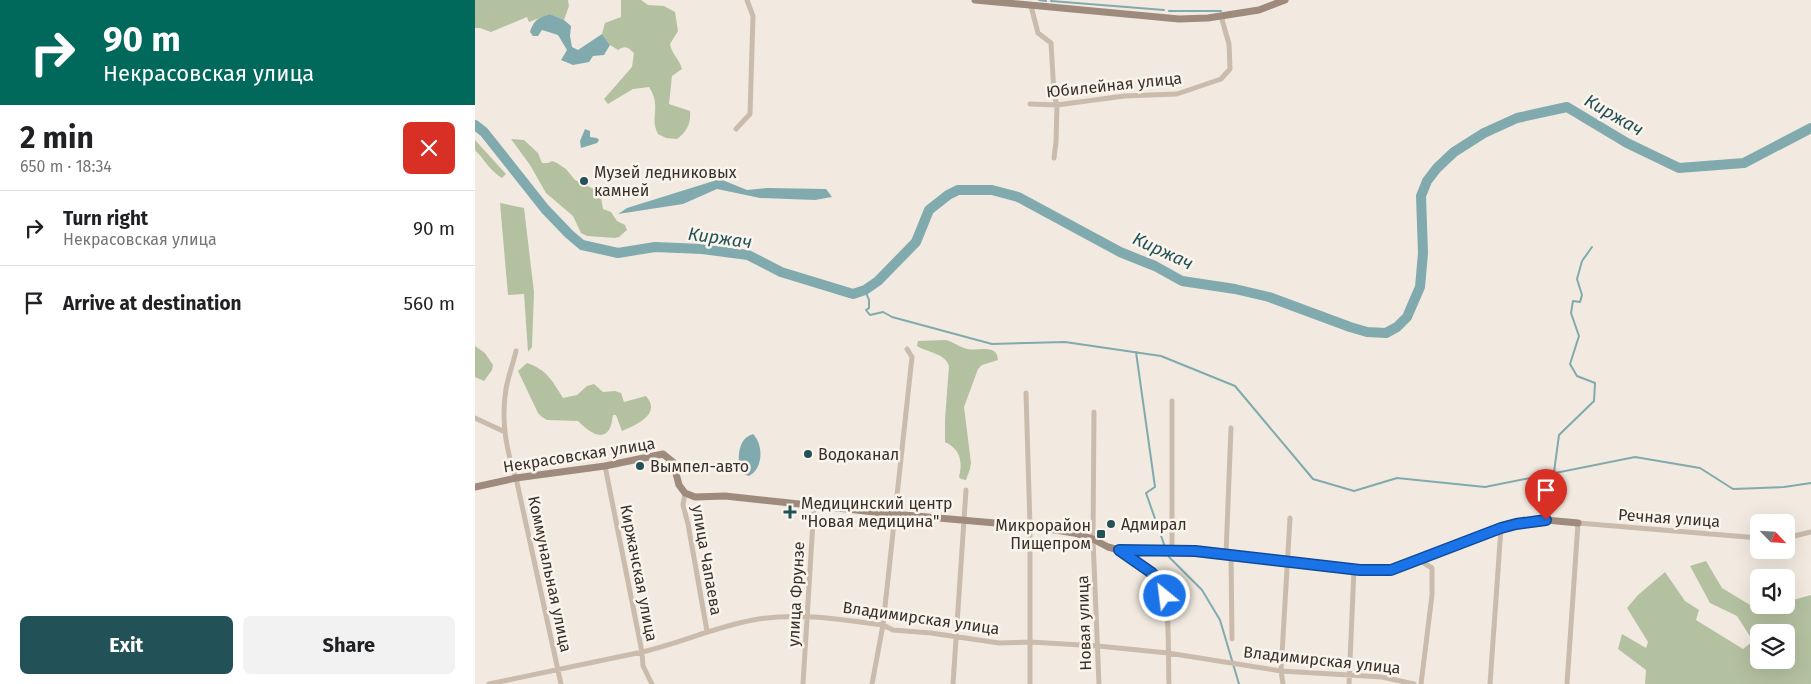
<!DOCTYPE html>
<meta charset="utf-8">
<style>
body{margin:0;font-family:"Fira Sans",sans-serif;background:#f2f2f2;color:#202124;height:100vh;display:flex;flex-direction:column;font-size:19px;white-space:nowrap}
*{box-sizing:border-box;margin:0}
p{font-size:16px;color:#757577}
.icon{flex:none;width:28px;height:28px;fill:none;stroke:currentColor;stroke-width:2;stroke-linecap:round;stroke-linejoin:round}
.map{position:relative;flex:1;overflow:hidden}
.details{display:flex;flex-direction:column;background:#fff;width:475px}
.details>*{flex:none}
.guide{background:#00695c;color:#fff;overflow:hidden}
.needle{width:32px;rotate:115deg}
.tools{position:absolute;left:1275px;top:514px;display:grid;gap:10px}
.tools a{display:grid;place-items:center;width:45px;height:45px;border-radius:8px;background:#fff;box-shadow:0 5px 20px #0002;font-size:25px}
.pin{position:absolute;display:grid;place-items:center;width:42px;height:42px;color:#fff;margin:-51px -21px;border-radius:50% 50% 50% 0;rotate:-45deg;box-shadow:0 0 5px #0007}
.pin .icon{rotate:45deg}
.me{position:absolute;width:55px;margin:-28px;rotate:331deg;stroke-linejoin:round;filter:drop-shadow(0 0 4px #0008)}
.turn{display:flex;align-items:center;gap:18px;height:105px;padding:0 20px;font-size:22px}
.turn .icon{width:65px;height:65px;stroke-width:2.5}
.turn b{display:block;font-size:35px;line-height:42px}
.round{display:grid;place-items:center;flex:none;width:52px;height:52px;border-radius:8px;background:#f2f2f2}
.overview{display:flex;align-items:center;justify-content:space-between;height:85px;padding:0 20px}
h1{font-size:30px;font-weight:700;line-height:38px}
.primary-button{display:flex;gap:10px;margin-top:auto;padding:10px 20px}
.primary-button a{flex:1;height:58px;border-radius:8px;background:#225258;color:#fff;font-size:20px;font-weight:700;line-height:58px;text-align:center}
.primary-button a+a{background:#f2f2f2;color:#202124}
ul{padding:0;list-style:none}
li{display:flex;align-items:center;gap:15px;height:75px;padding:0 20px;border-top:1px solid #e0e0e0}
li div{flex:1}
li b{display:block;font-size:19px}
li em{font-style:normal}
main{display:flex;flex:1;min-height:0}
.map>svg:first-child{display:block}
.green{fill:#b4c1a0;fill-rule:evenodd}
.water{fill:#80aaae}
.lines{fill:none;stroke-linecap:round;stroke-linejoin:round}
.stream{stroke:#80aaae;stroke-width:2}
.river{stroke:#80aaae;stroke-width:10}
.street{stroke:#cabbac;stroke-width:5}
.secondary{stroke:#9e8b7d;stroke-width:7}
.route-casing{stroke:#114b97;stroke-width:12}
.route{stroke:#1a73e8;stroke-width:9}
.poi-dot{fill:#225258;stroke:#faf4ec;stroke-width:2}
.labels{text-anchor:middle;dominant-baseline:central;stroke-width:5;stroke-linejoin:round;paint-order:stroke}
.street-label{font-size:16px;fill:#38302b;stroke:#faf4ec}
.poi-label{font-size:16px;fill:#38302b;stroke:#faf4ec;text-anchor:start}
.water-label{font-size:18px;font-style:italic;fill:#225258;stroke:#faf4ec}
</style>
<main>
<section class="details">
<div class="guide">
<div class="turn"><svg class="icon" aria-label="right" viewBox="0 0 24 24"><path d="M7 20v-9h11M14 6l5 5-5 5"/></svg><div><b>90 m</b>Некрасовская улица</div></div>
</div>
<div class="overview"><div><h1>2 min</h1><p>650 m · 18:34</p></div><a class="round" style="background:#d93025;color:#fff"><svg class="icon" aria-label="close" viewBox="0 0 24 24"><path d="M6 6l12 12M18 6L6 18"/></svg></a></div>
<ul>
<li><svg class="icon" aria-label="right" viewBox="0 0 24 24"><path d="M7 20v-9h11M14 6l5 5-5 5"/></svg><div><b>Turn right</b><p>Некрасовская улица</p></div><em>90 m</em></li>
<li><svg class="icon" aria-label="arrive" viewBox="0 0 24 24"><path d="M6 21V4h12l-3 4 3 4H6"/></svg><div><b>Arrive at destination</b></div><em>560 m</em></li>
</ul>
<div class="primary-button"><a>Exit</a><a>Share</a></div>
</section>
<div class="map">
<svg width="1336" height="684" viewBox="0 0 1336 684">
<rect width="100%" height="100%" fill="#f2eae0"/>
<path class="green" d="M 0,0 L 93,0 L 94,6 L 89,20 L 75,14 L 54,22 L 52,17 L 16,32 L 5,28 L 0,28 Z
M 146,0 L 166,0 L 173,5 L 189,6 L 200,12 L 203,31 L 195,44 C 197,55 204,58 207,69 L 197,76 L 194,104 L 215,111 C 216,124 212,131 202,139 L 191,138 L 183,134 C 174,118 187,106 174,87 L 158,89 L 133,104 L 129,99 L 157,67 L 159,53 C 153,47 150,45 143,50 L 135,45 L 127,34 L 130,23 L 146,17 Z
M 36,139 L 49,140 L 63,153 L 67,163 L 73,163 L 77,161 L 82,163 L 91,169 L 100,180 L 125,192 L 128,209 L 136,212 L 142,221 L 150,225 L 152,230 L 144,237 L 140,238 L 112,236 L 106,233 L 98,216 L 71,193 L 55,165 Z
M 0,140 L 31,174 L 27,178 C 15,171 10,160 0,150 Z
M 25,203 L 49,208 L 59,292 L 57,347 L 53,352 L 49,294 L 33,295 Z
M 470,340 C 478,341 482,346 489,348 C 501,353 522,342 523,360 L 507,365 L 503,369 L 489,407 L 496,463 L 495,469 L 491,480 L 486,479 L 484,477 C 488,461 485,449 470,442 L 470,419 L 474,366 C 470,353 453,353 442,346 L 443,341 Z
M 0,346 L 10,353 L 18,365 L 17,370 L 9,381 L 0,377 Z
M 52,363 C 72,370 77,380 88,398 L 102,395 L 112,386 L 119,384 L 128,392 L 140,391 L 146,393 L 149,402 L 171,396 C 187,414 161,425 147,431 L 141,415 L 138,415 C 137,419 137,424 135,428 C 127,444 110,428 103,421 L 72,420 L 67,417 L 63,413 L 43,371 Z
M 1231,561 L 1247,588 L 1285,611 L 1303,605 L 1311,605 L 1311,602 L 1336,595 L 1336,684 L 1170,684 L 1171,670 L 1143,649 L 1147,634 L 1171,648 L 1173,642 L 1152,608 L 1163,595 L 1190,572 L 1210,601 L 1224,610 L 1221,620 L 1268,649 L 1278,641 L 1262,616 L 1235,603 L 1215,566 ZM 1284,632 L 1311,632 L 1311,660 L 1284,660 Z"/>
<path class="water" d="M 75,14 L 89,20 L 96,26 L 95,36 L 97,47 L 103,50 L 127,34 L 135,45 L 129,55 L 118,56 L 114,62 L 98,65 L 86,60 L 92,50 L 83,35 L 67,30 L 63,36 L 58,36 L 55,32 C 59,20 63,18 75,14 Z
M 110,129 L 115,131 L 115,137 L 122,138 L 124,140 L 122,143 L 106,148 L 105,141 Z
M 245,179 L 272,190 L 292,188 L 351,189 L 357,197 L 340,200 L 285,198 L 242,189 L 208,204 L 143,214 L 152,208 Z
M 278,434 C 289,445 288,469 274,476 L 266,473 C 262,461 262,438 278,434 Z"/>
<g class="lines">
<path class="stream" d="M 564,0 L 571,1
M 576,1 L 689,10
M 694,11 L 746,11
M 390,290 L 394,300 L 394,308 L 391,310 L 395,315 L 408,312 L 417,317 L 517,344 L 590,342 L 686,356 L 760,386 L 838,479 L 879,491 L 922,478 L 1010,487 L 1160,457 L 1225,468 L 1258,489 L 1309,487 L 1336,483
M 661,352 L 680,487 L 671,493 L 690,547
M 1079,472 L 1084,435 L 1119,401 L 1120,383 L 1102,376 L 1095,364 L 1104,336 L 1096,313 L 1098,301 L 1105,302 L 1107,295 L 1102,279 L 1107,261 L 1117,247
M 694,557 L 727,590 L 745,620 L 764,684"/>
<path class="river" d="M 0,125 L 9,132 L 70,209 L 94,234 L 107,245 L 143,253 L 180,247 L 227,249 L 273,255 L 306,272 L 378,294 L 390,290 L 403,281 L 441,242 L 454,210 L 473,195 L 483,190 L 517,190 L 543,197 L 645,252 L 680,266 L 707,281 L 760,289 L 794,297 L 875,327 L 892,332 L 911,333 L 922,327 L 932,317 L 945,287 L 948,253 L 946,196 L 952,181 L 962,168 L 979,152 L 1009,133 L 1042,118 L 1092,107 L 1152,143 L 1204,168 L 1269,163 L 1336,128"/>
<path class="street" d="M 556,6 L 563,33 L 576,43 L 579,94 L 582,105 L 581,142 L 579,158
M 555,104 L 582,105 L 649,96 L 702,94 L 746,79 L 755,69 L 754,44 L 746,16
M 261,129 L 275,114 L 278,16 L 272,0
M 41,351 C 38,364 33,377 31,389 C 26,419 31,450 41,478 L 86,684
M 551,393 L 555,526 L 555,684
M 619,412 L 618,539 L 624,684
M 0,418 L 30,432
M 130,466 L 167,652 L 168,666 L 177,684
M 210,493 L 208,505 L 213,524 L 232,631
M 1311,538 L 1336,532
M 645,551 C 659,561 677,570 687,584 C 695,595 693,666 694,684
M 697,551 L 697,401
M 751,554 L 756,428
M 756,555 L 757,639
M 944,560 L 957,568 L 957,595 L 946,684
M 14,684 L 167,652 C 205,643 240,627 278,620 C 321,612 364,619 408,625 L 418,630 L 456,633 L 524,643 L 555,642 L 623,646 L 693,653 L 806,671 L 907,677 L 939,684
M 328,684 L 339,505
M 397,684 L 408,625 L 437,357 L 432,349
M 478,684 L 491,490
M 808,684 L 806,671 L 815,518
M 874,684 L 879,569
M 1015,684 L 1026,528
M 1092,684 L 1103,523 L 1284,538"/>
<path class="secondary" d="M 500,0 L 704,19 L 733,18 L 784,10 L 810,0
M 0,487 L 41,478 L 130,466 L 188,454 L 198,462 L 204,485 L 210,493 L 220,497 L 250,496 L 418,514 L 555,526 L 599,533 L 618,539 L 633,547 L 644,550 L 720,551 L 885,569 L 916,570 L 1041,524 L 1071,520 L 1103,523"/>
</g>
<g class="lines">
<g class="route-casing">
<path id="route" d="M 690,596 L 689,586 L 677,573 L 644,550 L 720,551 L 885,570 L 916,570 L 1026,528 L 1041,524 L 1071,520"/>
</g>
<use href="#route" class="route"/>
</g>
<g class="poi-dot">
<circle cx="109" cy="181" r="5"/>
<circle cx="333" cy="454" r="5"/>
<circle cx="165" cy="466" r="5"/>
<path d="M312.5 504.5h5v5h5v5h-5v5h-5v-5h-5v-5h5z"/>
<circle cx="636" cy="524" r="5"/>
<rect x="621" y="529" width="10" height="10" rx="2.5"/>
</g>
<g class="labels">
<g class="street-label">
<text transform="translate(639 85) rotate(-6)">Юбилейная улица</text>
<text transform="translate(104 455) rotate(-9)">Некрасовская улица</text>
<text transform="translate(1194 518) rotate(4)">Речная улица</text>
<text transform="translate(232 560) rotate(80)">улица Чапаева</text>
<text transform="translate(164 573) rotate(79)">Киржачская улица</text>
<text transform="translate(75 574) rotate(78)">Коммунальная улица</text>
<text transform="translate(321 594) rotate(-87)">улица Фрунзе</text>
<text transform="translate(446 618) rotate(8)">Владимирская улица</text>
<text transform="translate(609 623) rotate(-92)">Новая улица</text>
<text transform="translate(847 660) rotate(6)">Владимирская улица</text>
</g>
<g class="poi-label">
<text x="119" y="172">Музей ледниковых<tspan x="119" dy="18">камней</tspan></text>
<text x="343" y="454">Водоканал</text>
<text x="175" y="466">Вымпел-авто</text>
<text x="326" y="503">Медицинский центр<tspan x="326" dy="18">"Новая медицина"</tspan></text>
<text x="646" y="524">Адмирал</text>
<text x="616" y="525" text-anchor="end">Микрорайон<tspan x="616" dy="18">Пищепром</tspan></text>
</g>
<g class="water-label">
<text transform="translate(1139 115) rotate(30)">Киржач</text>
<text transform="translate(245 238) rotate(8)">Киржач</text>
<text transform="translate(688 251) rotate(25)">Киржач</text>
</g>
</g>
</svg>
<div class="tools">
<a><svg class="needle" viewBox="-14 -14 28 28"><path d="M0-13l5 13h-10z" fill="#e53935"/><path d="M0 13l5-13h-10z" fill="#757577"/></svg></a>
<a><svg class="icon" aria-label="sound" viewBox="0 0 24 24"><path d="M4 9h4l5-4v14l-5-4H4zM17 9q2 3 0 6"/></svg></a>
<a><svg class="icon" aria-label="layers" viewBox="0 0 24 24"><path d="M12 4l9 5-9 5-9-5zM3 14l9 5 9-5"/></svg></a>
</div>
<div class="pin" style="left:1071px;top:520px;background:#d93025"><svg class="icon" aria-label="arrive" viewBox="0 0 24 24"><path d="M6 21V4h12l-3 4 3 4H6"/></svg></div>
<svg class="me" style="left:690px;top:596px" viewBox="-20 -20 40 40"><circle r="17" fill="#1a73e8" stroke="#fff" stroke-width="3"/><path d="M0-11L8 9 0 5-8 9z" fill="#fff"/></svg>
</div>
</main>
